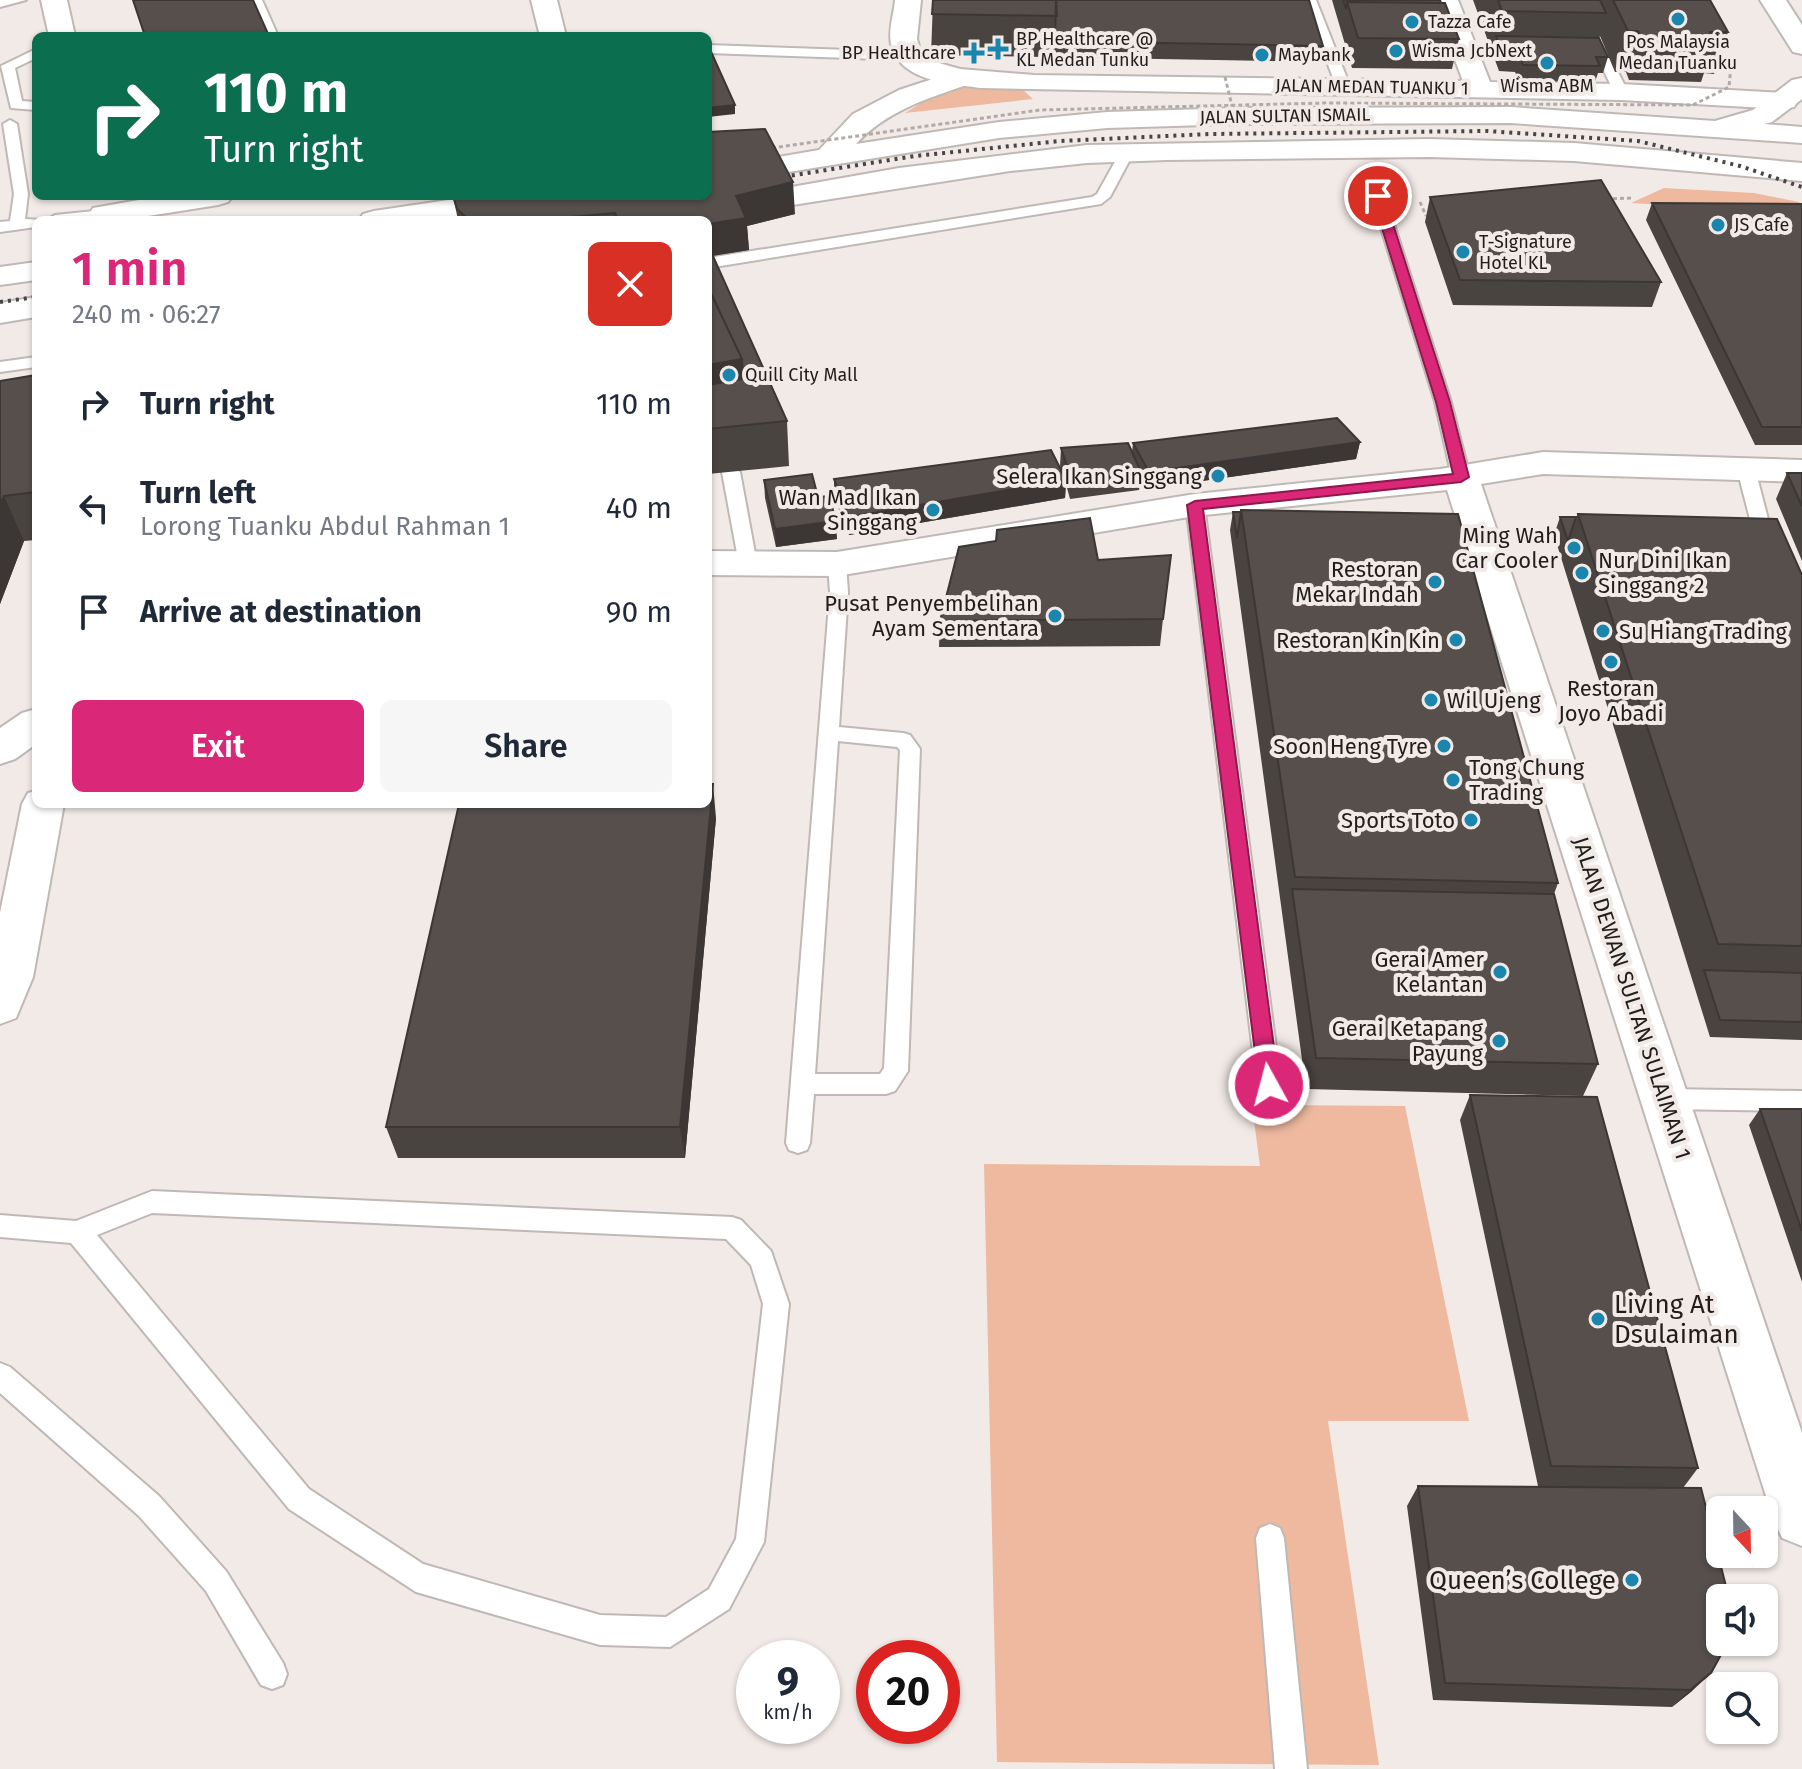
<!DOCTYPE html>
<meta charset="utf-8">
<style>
body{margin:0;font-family:"Fira Sans",sans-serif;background:#f6f6f7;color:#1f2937;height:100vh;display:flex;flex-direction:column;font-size:30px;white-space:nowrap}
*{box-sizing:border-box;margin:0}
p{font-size:26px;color:#747a83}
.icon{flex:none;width:44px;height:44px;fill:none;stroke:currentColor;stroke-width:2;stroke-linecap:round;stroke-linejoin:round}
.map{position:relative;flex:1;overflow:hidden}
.sheet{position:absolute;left:32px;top:216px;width:680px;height:592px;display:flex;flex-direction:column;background:#fff;border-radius:12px;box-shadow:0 2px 6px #0004}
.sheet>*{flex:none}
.top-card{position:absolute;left:32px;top:32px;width:680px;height:168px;border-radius:12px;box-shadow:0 2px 6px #0004;background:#0b6e4f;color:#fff;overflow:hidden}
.needle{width:52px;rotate:158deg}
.fabs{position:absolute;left:1706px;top:1496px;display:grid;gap:16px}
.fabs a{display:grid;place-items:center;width:72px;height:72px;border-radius:12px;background:#fff;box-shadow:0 2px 6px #0004;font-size:40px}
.speed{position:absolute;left:736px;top:1640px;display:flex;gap:16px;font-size:40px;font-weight:700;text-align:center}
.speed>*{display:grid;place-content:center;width:104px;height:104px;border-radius:50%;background:#fff;box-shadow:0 2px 6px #0004;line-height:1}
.speed small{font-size:20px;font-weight:400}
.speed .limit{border:12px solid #d22;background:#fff;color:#111}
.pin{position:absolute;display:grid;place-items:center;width:68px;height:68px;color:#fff;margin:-34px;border:4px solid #fff;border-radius:50%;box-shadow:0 2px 8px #0007}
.me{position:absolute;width:88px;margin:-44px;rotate:353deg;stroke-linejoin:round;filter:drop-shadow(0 0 6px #0008)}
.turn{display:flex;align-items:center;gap:28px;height:168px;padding:0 40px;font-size:36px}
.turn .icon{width:104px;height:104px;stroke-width:2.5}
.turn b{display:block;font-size:56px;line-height:68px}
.round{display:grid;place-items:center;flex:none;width:84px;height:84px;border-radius:12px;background:#f6f6f7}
.headline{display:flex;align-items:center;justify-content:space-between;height:136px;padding:0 40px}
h1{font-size:48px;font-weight:600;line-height:60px;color:#db2777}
.button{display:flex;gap:16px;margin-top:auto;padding:16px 40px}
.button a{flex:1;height:92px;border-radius:12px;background:#db2777;color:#fff;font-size:32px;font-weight:600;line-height:92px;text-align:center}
.button a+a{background:#f6f6f7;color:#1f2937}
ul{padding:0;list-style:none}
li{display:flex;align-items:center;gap:24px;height:104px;padding:0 40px}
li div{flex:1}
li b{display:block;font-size:30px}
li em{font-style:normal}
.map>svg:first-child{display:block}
.green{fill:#eeb99f}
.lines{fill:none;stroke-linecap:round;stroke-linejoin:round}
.lane-casing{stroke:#c0b8b4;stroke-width:4}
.street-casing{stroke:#c0b8b4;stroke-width:4}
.secondary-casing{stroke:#c0b8b4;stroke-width:4}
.path{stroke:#b1aaa7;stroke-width:3;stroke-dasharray:4 3;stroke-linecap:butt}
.lane{fill:#fff;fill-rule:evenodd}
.street{fill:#fff;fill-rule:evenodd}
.secondary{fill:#fff;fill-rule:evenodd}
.rail{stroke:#494544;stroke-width:4;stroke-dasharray:3 5;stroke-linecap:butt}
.path-bridge{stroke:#b1aaa7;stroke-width:3;stroke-dasharray:4 3;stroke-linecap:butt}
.wall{fill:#4a4441}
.shaded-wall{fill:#3c3735}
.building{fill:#564f4c;stroke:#3c3735;stroke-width:2}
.route{fill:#db2777;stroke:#8e194d;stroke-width:2}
.poi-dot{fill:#1a85ad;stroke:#f2eae6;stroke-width:3}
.labels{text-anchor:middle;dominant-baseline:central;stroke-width:8;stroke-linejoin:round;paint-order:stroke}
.far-poi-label{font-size:18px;fill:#201d1c;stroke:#f2eae6;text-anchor:start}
.far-street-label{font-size:18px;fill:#201d1c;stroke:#f2eae6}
.poi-label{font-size:22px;fill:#201d1c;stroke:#f2eae6;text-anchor:end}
.street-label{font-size:22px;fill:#201d1c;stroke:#f2eae6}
.near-poi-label{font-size:26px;fill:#201d1c;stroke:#f2eae6;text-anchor:start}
</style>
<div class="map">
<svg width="1802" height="1769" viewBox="0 0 1802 1769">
<rect width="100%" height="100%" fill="#f2eae6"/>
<path class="green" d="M 959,85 L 1023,90 L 1033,99 L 905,113 L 934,95 Z
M 1664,188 L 1754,193 L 1799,202 L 1802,205 L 1730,209 L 1631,203 Z
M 1252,1105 L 1405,1106 L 1469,1421 L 1328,1421 L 1379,1765 L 997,1762 L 984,1164 L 1260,1166 Z"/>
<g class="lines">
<g class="lane-casing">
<path id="lane" d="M 0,0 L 26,0 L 0,7 Z
M 250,0 L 262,0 L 278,36 L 264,36 Z
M 1304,0 L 1316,0 L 1350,86 L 1348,89 L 1336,86 Z
M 1570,0 L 1582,0 L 1628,92 L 1626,95 L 1614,92 Z
M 708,45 L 909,52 L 916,56 L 909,60 L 708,53 Z
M 36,49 L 36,58 L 15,68 L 22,101 L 36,102 L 36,110 L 11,108 L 1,66 Z
M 10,120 L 17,124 L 28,194 L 25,219 L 42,220 L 36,220 L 36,227 L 0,232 L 0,222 L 10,221 L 14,194 L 3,124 Z
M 1127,148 L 1134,152 L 1110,197 L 1101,204 L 708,268 L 708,258 L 1092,197 L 1097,194 L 1122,149 Z
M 1378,192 L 1385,196 L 1451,402 L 1470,477 L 1467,481 L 1461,482 L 1452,477 L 1435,402 L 1371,196 Z
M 104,210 L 111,214 L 109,217 L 47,220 L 55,215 Z
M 36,357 L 36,367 L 0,372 L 0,362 Z
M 1746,464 L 1755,469 L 1768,519 L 1779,544 L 1777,548 L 1763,548 L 1750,519 L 1737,469 Z
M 731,467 L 740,472 L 757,564 L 748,570 L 739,564 L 722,472 Z
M 1195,499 L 1204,505 L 1281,1085 L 1278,1092 L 1269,1095 L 1260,1092 L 1257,1085 L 1186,505 Z
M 837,558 L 846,564 L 848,592 L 839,727 L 903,733 L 910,735 L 920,749 L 908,1071 L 895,1091 L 886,1094 L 814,1094 L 810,1143 L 807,1150 L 798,1153 L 789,1150 L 786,1143 L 830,592 L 828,564 ZM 838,741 L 897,747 L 900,750 L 884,1068 L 880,1074 L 815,1074 Z
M 1665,1089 L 1802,1091 L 1802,1111 L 1665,1109 L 1656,1106 L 1653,1099 L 1656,1092 Z
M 152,1191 L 732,1217 L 741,1220 L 771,1251 L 789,1304 L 764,1542 L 729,1609 L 670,1647 L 600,1645 L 416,1592 L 289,1509 L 71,1243 L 0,1237 L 0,1215 L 76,1221 ZM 152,1213 L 726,1239 L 751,1265 L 763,1304 L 736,1539 L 709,1589 L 666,1617 L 600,1615 L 423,1564 L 309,1489 L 97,1235 Z
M 0,1363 L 10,1367 L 159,1496 L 226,1571 L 283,1663 L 287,1674 L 283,1685 L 272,1689 L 261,1685 L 206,1591 L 139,1516 L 0,1393 Z
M 1270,1524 L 1280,1528 L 1284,1538 L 1307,1769 L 1275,1769 L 1256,1538 L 1260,1528 Z"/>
</g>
<g class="street-casing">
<path id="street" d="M 41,0 L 67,0 L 75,36 L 49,36 Z
M 531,0 L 557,0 L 566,36 L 540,36 Z
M 895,0 L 921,0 L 917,39 L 921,53 L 932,61 L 960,69 L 1034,75 L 1463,81 L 1432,0 L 1458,0 L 1490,82 L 1621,84 L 1784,93 L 1794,95 L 1798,101 L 1794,107 L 1784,109 L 1621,100 L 981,88 C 950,84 899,81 891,44 C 888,30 894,14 895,0 Z
M 162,196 L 233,196 L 228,202 L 218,205 L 123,220 L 93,220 L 89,214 L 93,208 Z
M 1543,452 L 1802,460 L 1802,482 L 1543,474 L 1481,484 L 1802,1433 L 1802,1546 L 1782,1538 L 1773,1518 L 1447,490 L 1195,516 L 837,576 L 708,575 L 708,551 L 837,552 L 1195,494 L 1440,469 Z
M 36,709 L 36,744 L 15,759 L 0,764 L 0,728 L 22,713 Z
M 36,791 L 36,804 L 64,804 L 33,977 L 16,1018 L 0,1024 L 0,913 L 22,804 L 28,793 Z"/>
</g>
<g class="secondary-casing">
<path id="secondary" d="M 1760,0 L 1786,0 L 1802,25 L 1802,54 L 1793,52 Z
M 960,70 L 970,72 L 974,78 L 970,84 C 928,98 886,111 856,144 L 999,122 L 1107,112 L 1240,108 L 1511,107 L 1715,121 L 1753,110 L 1792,80 L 1802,78 L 1802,99 L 1772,122 L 1764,124 L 1802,127 L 1802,143 L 1511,123 L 1240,124 L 1107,128 L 999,138 L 770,175 L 760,172 L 756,166 L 760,160 L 819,150 L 853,114 L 899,90 Z
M 1429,139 L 1574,143 L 1802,163 L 1802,181 L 1574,161 L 1429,157 L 1167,160 L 1087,163 L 1010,171 L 786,206 L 776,203 L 771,197 L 776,191 L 786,188 L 899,168 L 1087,145 Z
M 475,196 L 527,196 L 529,199 L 524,205 L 514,208 L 434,220 L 359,220 L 363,214 L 374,211 Z
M 36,262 L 36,280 L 0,285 L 0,267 Z
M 36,297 L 36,317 L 0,323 L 0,303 Z"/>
</g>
<path class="path" d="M 1606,199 L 1632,198
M 1420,202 L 1426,216"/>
<use href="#lane" class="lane"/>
<use href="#street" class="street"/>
<use href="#secondary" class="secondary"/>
<path class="rail" d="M 776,178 L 915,156 L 1060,141 L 1210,134 L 1487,131 L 1638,141 L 1740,166 L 1802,187
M 0,302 L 36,297"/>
<path class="path-bridge" d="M 1225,77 L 1232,106
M 772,148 L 1040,110 L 1325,103 L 1693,105 L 1729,87 L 1731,65"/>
</g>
<path class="wall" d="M 933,0 L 1323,46 L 1321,62 L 931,55 Z
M 1332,0 L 1440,0 L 1459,39 L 1452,69 L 1352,68 Z
M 1473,0 L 1710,0 L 1728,32 L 1714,74 L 1704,73 L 1701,82 L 1629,80 L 1626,72 L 1615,72 L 1600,36 L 1599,38 L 1608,57 L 1603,73 L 1598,73 L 1595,82 L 1519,81 L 1515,72 L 1499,71 Z
M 453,196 L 795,214 L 747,226 L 749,250 L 713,256 L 787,421 L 789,466 L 708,474 L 708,220 L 458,220 Z
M 1430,197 L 1661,282 L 1652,307 L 1453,305 L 1425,222 Z
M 1652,203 L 1802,204 L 1802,445 L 1755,445 L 1646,220 Z
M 36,375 L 36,540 L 24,541 L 0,604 L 0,381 Z
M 1360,442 L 1356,459 L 1146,489 L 1141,479 L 1139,490 L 1070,499 L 1066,484 L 1065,498 L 849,535 L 834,497 L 834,479 L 1061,470 L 1060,466 L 1061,448 L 1132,452 L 1133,443 Z
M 1787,473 L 1802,473 L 1802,561 L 1776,499 Z
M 764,480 L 818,497 L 837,539 L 776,547 L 765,498 Z
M 1233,512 L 1241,512 L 1558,883 L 1554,894 L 1598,1064 L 1583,1096 L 1306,1089 L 1230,530 Z
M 1578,514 L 1802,575 L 1802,1040 L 1710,1037 L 1554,535 L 1560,517 L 1576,517 Z
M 996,541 L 1098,560 L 1163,619 L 1160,646 L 939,647 L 940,621 Z
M 716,818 L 685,1158 L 398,1158 L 386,1127 Z
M 1470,1095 L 1698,1468 L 1683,1488 L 1692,1691 L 1672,1707 L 1433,1700 L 1407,1506 L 1418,1486 L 1538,1486 L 1460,1120 Z
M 1760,1109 L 1802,1109 L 1802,1282 L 1749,1125 Z"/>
<path class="shaded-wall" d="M 735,105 L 735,114 L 708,117 L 708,108 Z
M 793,182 L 795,214 L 747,226 L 749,250 L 708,256 L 708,224 L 736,196 Z
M 742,359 L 747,424 L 708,429 L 708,365 Z
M 1360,442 L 1356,459 L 1146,489 L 1149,472 Z
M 1066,480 L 1065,498 L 849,535 L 849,517 Z
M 4,496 L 24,541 L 0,604 L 0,504 Z
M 836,521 L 837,539 L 776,547 L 775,529 Z
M 713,784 L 716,818 L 685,1158 L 680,1127 Z
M 1711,1673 L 1692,1691 L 1672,1707 L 1690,1690 Z"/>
<path class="building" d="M 133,0 L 253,0 L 269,36 L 145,36 Z
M 933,0 L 1056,0 L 1057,16 L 932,14 Z
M 1056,0 L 1309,0 L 1323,46 L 1055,41 Z
M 1343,0 L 1440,0 L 1441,3 L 1347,2 L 1346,9 Z
M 1498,0 L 1600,0 L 1606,13 L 1502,11 Z
M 1613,0 L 1710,0 L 1728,32 L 1710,32 L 1715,41 L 1642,39 L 1638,31 L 1628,31 Z
M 1347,2 L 1445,3 L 1459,39 L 1358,38 Z
M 1496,36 L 1599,38 L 1608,57 L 1596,57 L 1600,66 L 1523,65 L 1519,55 L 1503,55 Z
M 708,45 L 735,105 L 708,108 Z
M 765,129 L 793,182 L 736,196 L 746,218 L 708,224 L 708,220 L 618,220 L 615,213 L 537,220 L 469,220 L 457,209 L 453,196 L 708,196 L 708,132 Z
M 1601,180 L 1661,282 L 1460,280 L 1430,197 Z
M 1652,203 L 1802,204 L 1802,427 L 1762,427 Z
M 708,245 L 787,421 L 708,429 L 708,385 L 743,379 L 742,359 L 708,287 Z
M 708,287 L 742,359 L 708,365 Z
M 36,375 L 36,492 L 4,496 L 0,504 L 0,381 Z
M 1337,418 L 1360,442 L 1149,472 L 1133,443 Z
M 1128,443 L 1141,472 L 1072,481 L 1061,448 Z
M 1051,450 L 1066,480 L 849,517 L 834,479 Z
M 1787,473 L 1802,473 L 1802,506 Z
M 812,474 L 818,497 L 829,496 L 836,521 L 775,529 L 764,480 Z
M 1241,510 L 1458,514 L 1558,883 L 1295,877 Z
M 1233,512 L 1241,512 L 1237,538 Z
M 1578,514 L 1777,519 L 1802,575 L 1802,946 L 1718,944 Z
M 1560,517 L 1576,517 L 1568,541 Z
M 1090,518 L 1098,560 L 1171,555 L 1163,619 L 940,621 L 959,547 L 996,541 L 997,530 Z
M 708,784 L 713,784 L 680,1127 L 386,1127 L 459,804 L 708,804 Z
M 1292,889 L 1554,894 L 1598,1064 L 1316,1058 Z
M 1704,970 L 1802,973 L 1802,1022 L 1720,1020 Z
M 1470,1095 L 1597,1097 L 1698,1468 L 1551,1466 Z
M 1760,1109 L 1802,1109 L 1802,1231 Z
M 1418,1486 L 1701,1488 L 1729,1598 L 1720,1598 L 1720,1642 L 1728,1642 L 1711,1673 L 1690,1690 L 1445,1683 Z"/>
<path class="route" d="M 1378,193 L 1384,196 L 1450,402 L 1469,477 L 1461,482 L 1203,509 L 1279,1085 L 1276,1091 L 1269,1094 L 1262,1091 L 1259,1085 L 1187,505 L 1195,501 L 1453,474 L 1436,402 L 1372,196 Z"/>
<g class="poi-dot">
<circle cx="1678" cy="19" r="8"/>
<circle cx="1412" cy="22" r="8"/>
<path d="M994 37h8v8h8v8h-8v8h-8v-8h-8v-8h8z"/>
<circle cx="1396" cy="51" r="8"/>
<path d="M970 41h8v8h8v8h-8v8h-8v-8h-8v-8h8z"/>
<circle cx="1262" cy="55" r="8"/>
<circle cx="1547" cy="63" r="8"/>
<circle cx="1718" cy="225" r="8"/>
<circle cx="1463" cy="252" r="8"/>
<circle cx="729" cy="375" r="8"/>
<circle cx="1218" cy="476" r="8"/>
<circle cx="933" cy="510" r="8"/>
<circle cx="1574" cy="548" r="8"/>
<circle cx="1582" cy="573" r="8"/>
<circle cx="1435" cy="582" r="8"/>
<circle cx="1055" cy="616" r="8"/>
<circle cx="1603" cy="631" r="8"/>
<circle cx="1456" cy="640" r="8"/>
<circle cx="1611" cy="662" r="8"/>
<circle cx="1431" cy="700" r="8"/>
<circle cx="1444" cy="746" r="8"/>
<circle cx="1453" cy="780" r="8"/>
<circle cx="1471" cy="820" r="8"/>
<circle cx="1500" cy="972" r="8"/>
<circle cx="1499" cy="1041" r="8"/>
<circle cx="1598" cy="1319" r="8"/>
<circle cx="1632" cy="1580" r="8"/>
</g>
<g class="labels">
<g class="far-poi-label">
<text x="1428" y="22">Tazza Cafe</text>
<text x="1016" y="39">BP Healthcare @<tspan x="1016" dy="21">KL Medan Tunku</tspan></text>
<text x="1678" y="42" text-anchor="middle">Pos Malaysia<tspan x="1678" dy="21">Medan Tuanku</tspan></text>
<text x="1412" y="51">Wisma JcbNext</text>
<text x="956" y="53" text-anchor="end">BP Healthcare</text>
<text x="1278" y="55">Maybank</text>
<text x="1547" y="86" text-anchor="middle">Wisma ABM</text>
<text x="1734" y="225">JS Cafe</text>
<text x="1479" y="242">T-Signature<tspan x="1479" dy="21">Hotel KL</tspan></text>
<text x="745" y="375">Quill City Mall</text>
</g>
<g class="far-street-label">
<text transform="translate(1372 87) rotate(1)">JALAN MEDAN TUANKU 1</text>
<text transform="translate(1285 116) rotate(-1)">JALAN SULTAN ISMAIL</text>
</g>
<g class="poi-label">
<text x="1202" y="476">Selera Ikan Singgang</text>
<text x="917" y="497">Wan Mad Ikan<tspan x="917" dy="25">Singgang</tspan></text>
<text x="1558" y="535">Ming Wah<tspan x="1558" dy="25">Car Cooler</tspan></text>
<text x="1598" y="560" text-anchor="start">Nur Dini Ikan<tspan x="1598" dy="25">Singgang 2</tspan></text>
<text x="1419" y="569">Restoran<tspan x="1419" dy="25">Mekar Indah</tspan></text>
<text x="1039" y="603">Pusat Penyembelihan<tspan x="1039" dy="25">Ayam Sementara</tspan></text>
<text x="1619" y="631" text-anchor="start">Su Hiang Trading</text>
<text x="1440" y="640">Restoran Kin Kin</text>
<text x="1611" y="688" text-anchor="middle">Restoran<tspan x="1611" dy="25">Joyo Abadi</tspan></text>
<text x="1447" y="700" text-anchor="start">Wil Ujeng</text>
<text x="1428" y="746">Soon Heng Tyre</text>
<text x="1469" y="767" text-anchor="start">Tong Chung<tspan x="1469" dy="25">Trading</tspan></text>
<text x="1455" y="820">Sports Toto</text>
<text x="1484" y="959">Gerai Amer<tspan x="1484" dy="25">Kelantan</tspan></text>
<text x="1483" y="1028">Gerai Ketapang<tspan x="1483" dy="25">Payung</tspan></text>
</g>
<g class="street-label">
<text transform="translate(1632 998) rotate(72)">JALAN DEWAN SULTAN SULAIMAN 1</text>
</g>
<g class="near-poi-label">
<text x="1614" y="1304">Living At<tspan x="1614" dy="30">Dsulaiman</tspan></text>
<text x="1616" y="1580" text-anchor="end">Queen’s College</text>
</g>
</g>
</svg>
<div class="fabs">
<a><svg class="needle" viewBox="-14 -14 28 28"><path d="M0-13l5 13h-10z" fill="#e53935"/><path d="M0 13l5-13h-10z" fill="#747a83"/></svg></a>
<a><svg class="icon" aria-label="sound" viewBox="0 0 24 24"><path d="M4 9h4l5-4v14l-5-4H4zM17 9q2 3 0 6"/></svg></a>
<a><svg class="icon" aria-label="search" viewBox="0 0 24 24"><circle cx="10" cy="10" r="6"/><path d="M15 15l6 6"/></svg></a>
</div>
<div class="speed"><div>9<small>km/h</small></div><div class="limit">20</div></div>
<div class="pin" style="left:1378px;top:196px;background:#d93025"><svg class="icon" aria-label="arrive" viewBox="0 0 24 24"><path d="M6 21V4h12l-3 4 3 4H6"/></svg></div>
<svg class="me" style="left:1269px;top:1085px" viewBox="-20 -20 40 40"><circle r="17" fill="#db2777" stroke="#fff" stroke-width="3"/><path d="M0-11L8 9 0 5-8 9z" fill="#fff"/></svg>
<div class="top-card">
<div class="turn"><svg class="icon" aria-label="right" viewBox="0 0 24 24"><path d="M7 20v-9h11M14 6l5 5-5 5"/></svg><div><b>110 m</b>Turn right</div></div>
</div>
<section class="sheet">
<div class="headline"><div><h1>1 min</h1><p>240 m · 06:27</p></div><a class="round" style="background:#d93025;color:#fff"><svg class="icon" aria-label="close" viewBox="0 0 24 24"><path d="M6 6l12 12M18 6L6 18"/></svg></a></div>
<ul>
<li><svg class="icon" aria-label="right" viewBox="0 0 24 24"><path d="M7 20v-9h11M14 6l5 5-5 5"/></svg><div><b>Turn right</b></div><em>110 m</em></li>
<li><svg class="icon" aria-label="left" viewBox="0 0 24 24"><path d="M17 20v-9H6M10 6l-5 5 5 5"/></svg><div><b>Turn left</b><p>Lorong Tuanku Abdul Rahman 1</p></div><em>40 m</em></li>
<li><svg class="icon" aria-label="arrive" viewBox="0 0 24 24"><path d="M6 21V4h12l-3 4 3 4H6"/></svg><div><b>Arrive at destination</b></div><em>90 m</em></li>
</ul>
<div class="button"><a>Exit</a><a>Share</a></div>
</section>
</div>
